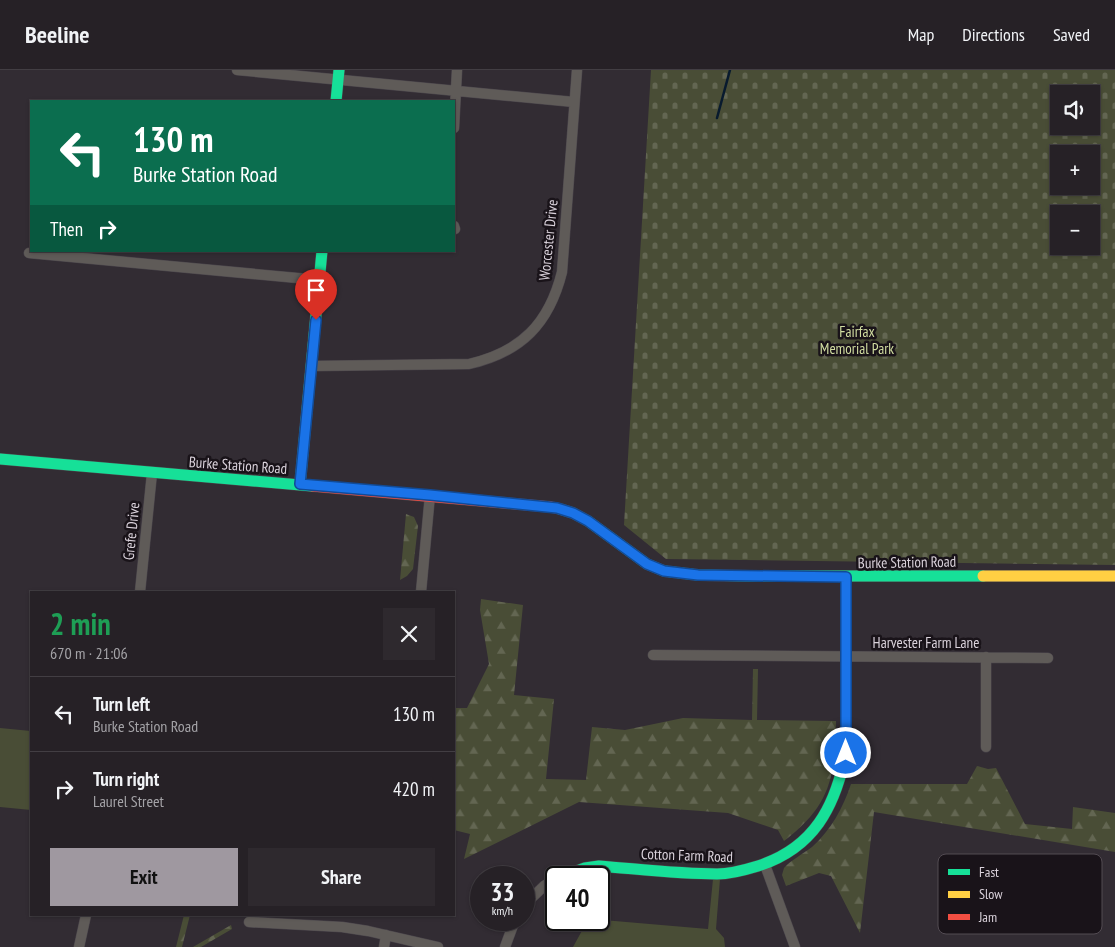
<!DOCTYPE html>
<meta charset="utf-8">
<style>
body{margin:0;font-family:"PT Sans Narrow",sans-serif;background:#2e292e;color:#f1f3f6;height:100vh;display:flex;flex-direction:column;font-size:19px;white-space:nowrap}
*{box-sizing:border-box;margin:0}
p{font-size:16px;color:#a4a3a7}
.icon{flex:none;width:28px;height:28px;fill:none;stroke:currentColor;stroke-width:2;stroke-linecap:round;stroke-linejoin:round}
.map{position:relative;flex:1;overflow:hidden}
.details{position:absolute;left:30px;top:521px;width:425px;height:325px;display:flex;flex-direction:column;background:#262126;border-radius:0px;box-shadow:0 1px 4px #0004,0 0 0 1px #423e43}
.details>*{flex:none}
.banner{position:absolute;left:30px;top:30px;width:425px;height:152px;border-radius:0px;box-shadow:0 1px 4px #0004,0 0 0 1px #423e43;background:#0b6e4f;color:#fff;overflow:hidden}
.fabs{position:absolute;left:1050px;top:15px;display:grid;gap:10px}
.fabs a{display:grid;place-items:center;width:50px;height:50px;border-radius:0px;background:#262126;box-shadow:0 1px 4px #0004,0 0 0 1px #423e43;font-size:25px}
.speed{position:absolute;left:470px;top:796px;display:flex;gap:10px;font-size:25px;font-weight:700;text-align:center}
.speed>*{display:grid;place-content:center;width:65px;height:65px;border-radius:50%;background:#262126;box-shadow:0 1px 4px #0004,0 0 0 1px #423e43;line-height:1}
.speed small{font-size:12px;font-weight:400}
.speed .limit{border:2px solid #111;border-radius:8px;background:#fff;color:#111}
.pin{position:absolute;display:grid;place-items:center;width:42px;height:42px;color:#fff;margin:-51px -21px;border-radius:50% 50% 50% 0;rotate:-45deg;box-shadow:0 0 5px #0007}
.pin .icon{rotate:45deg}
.me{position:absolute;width:55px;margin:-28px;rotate:0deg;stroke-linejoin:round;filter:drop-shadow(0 0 4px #0008)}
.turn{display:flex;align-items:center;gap:18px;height:105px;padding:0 20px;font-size:22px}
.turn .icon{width:65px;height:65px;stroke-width:2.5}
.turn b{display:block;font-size:35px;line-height:42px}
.then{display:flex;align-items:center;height:48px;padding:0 20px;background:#0003;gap:10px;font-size:19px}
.round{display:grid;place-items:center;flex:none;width:52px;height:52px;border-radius:0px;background:#2e292e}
.head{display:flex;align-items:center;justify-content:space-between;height:85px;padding:0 20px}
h1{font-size:30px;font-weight:700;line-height:38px;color:#1e9e55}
.button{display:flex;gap:10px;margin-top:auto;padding:10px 20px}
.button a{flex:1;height:58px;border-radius:0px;background:#9f98a0;color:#111;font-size:20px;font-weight:700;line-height:58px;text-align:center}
.button a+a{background:#2e292e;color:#f1f3f6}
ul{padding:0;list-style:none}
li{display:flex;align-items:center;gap:15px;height:75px;padding:0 20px;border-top:1px solid #423e43}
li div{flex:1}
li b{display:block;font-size:19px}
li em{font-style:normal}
header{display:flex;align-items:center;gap:30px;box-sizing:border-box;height:70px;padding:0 25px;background:#262126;border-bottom:1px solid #423e43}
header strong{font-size:24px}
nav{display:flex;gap:28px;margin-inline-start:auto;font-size:18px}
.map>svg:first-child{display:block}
.green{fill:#494d36}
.forest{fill:url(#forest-firs)}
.cemetery{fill:url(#cemetery-stones);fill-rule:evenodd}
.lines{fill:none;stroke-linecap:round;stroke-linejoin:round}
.stream{stroke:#081a2e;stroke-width:2.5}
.street-casing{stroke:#4c474d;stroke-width:11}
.fast-casing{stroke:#4c474d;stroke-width:12}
.slow-casing{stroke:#4c474d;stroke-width:12}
.jam-casing{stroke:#4c474d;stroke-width:12}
.street{stroke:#5f5b58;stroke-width:10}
.fast{stroke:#16e098;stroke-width:11}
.slow{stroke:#ffcf43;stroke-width:11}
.jam{stroke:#f24e42;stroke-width:11}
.route-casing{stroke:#114b97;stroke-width:12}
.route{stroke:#1a73e8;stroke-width:9}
.labels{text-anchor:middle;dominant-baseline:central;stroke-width:5;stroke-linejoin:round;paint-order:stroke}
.street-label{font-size:15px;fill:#dad2db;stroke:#191319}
.park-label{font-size:15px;fill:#d1dda1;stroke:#191319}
.key{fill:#191319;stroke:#534c53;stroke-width:1}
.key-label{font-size:14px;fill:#dad2db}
</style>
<header>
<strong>Beeline</strong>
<nav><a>Map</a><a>Directions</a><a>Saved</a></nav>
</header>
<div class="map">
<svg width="1115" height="877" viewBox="0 0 1115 877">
<defs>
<pattern id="forest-firs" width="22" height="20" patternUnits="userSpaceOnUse" patternTransform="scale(1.25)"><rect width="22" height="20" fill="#494d36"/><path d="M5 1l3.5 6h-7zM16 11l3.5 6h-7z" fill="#636652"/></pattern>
<pattern id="cemetery-stones" width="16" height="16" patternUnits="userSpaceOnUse" patternTransform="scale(1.25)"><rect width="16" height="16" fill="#494d36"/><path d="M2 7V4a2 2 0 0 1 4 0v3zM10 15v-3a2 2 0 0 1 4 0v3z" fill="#636652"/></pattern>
</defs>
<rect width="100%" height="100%" fill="#322c33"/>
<path class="green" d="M 0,658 L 31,661 L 31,740 L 0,737 Z
M 713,809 L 720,809 L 716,859 L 724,868 L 725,877 L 573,877 L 584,857 L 603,850 L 708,859 Z"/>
<path class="forest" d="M 406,444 L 414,447 L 418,456 L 413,499 L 407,506 L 400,510 Z
M 481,529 L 523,535 L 514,625 L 554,629 L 546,709 L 586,710 L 592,657 L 625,660 L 683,648 L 752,650 L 753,599 L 758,599 L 757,650 L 836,651 C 835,707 831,735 784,771 L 778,760 L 728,743 L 579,732 L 464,789 L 470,764 L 454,760 L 454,638 L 467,638 L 489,594 L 480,540 Z
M 977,696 L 988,699 L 996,698 L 1025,754 L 1072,759 L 1073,737 L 1115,743 L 1115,782 L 874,742 L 860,863 L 831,806 L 819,803 L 786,816 L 782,805 L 784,798 C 791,790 803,784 812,777 C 831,760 843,738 851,714 L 967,714 Z
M 184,845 L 190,845 L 182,877 L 176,877 Z
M 231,855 L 232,859 L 201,877 L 193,877 Z"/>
<path class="cemetery" d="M 651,0 L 1115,0 L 1115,495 L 666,489 L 624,455 ZM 1059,24 L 1091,24 L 1091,56 L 1059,56 ZM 1059,84 L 1091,84 L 1091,116 L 1059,116 ZM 1059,144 L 1091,144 L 1091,176 L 1059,176 Z"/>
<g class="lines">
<path class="stream" d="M 717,48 L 730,0"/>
<g class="street-casing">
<path id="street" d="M 237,0 L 574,32
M 454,58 L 457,0
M 454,156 L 455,159
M 29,183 L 319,210
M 311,296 L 469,294 C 521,282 549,254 562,202 L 577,0
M 140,522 L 152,403
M 421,522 L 430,425
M 653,585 L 1048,588
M 986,677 L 986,587
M 765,795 L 795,877
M 524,835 L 544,816 L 556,808
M 249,852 L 342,857 L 368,861 L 438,877
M 79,877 L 86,845
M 384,877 L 386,865
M 505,877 L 515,850"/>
</g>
<g class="fast-casing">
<path id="fast" d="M 336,31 L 339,0
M 0,389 L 312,416
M 300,414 L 322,181
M 560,439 L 573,443 L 588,451 L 647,494 L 664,501 L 698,505 L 750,506 L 983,506
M 558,808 L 585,798 L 599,796 C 638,799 678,804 717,804 C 730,804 745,800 758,796 C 814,778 835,737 846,683 L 846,507"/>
</g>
<g class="slow-casing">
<path id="slow" d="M 983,506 L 1115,506"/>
</g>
<g class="jam-casing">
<path id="jam" d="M 312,416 L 551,437 L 560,439"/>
</g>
<use href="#street" class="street"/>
<use href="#fast" class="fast"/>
<use href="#slow" class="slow"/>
<use href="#jam" class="jam"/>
</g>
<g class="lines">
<g class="route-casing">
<path id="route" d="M 316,250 L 300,414 L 430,425 L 557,438 L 573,443 L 588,451 L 647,494 L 664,501 L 698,505 L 846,507 L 846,683"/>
</g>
<use href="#route" class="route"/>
</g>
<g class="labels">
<g class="street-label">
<text transform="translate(548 170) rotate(-84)">Worcester Drive</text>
<text transform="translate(238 395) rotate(4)">Burke Station Road</text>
<text transform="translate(131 461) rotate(-84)">Grefe Drive</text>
<text transform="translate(907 492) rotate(-1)">Burke Station Road</text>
<text x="926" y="572">Harvester Farm Lane</text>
<text transform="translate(687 785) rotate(2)">Cotton Farm Road</text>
</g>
<g class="park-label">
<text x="857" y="261">Fairfax<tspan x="857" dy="17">Memorial Park</tspan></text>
</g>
</g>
<rect x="938" y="784" width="164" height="80" rx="8" class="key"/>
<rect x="948" y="799" width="22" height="6" fill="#16e098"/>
<rect x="948" y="821" width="22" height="7" fill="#ffcf43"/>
<rect x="948" y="844" width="22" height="6" fill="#f24e42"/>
<g class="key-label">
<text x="979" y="807">Fast</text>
<text x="979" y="829">Slow</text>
<text x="979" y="852">Jam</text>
</g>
</svg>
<div class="fabs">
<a><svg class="icon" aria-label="sound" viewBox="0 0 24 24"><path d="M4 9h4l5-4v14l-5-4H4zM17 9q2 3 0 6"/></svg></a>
<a>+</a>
<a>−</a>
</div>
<div class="speed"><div>33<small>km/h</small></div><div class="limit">40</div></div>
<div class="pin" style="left:316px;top:250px;background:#d93025"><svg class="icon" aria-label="arrive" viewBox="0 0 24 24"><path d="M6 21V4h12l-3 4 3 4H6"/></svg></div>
<svg class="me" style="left:846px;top:683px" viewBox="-20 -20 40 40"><circle r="17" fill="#1a73e8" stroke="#fff" stroke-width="3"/><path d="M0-11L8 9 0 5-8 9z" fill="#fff"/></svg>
<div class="banner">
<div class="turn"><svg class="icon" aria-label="left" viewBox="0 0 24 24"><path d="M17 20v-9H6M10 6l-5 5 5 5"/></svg><div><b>130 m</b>Burke Station Road</div></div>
<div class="then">Then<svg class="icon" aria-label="right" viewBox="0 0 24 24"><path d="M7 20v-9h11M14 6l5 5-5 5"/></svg></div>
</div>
<section class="details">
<div class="head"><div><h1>2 min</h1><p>670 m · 21:06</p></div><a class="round"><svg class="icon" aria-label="close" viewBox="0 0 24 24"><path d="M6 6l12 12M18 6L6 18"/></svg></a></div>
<ul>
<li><svg class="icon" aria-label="left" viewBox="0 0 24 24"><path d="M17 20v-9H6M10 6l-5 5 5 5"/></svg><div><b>Turn left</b><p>Burke Station Road</p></div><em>130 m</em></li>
<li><svg class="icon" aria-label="right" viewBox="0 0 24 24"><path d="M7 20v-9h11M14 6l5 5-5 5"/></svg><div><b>Turn right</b><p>Laurel Street</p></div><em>420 m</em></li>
</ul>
<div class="button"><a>Exit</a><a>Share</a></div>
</section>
</div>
